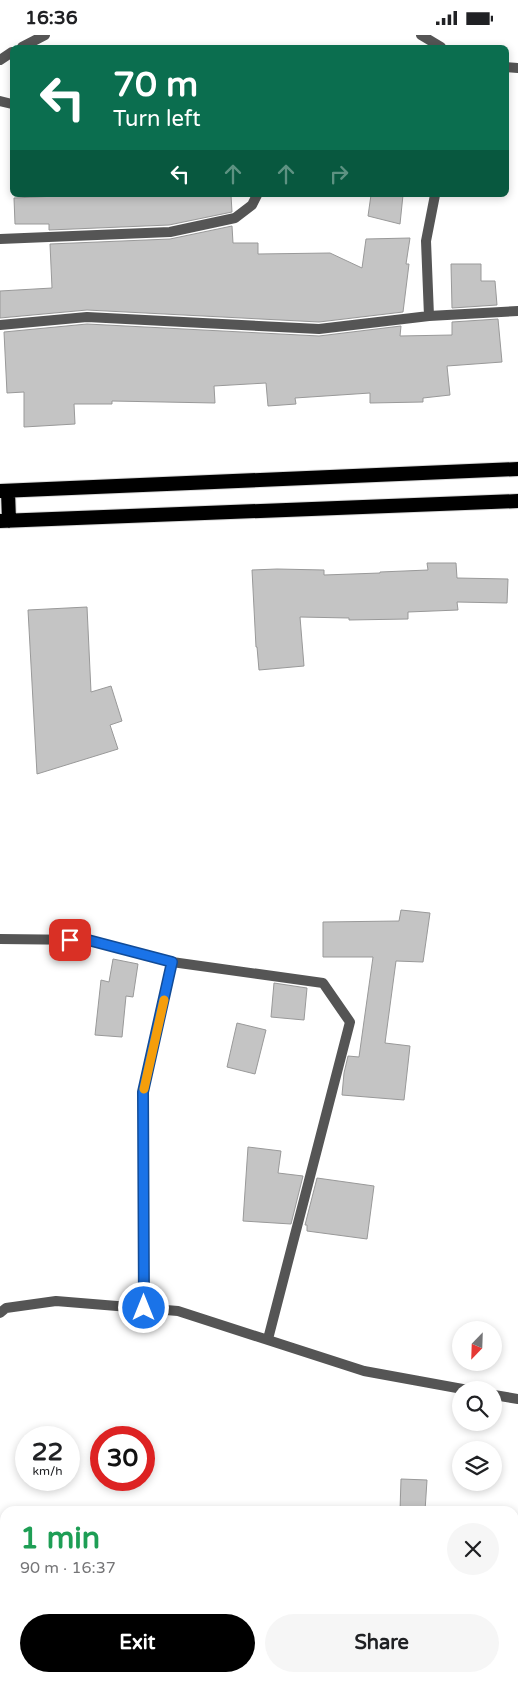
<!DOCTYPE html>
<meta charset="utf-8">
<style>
body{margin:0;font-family:"Varela Round",sans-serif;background:#f6f6f6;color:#202124;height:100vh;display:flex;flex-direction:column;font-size:19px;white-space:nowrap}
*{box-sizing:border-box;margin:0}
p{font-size:16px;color:#757577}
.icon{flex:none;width:28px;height:28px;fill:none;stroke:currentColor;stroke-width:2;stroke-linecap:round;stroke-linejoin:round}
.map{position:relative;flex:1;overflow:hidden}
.drawer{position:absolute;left:0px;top:1471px;width:519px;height:176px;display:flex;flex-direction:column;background:#fff;border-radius:15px 15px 0 0;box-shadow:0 2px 8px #0003}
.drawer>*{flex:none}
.top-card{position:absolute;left:10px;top:10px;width:499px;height:152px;border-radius:8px;box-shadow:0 2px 8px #0003;background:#0b6e4f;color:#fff;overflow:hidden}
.needle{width:32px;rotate:203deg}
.controls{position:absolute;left:452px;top:1286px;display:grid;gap:10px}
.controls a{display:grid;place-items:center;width:50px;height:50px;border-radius:50%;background:#fff;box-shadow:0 2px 8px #0003;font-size:25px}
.speed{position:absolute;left:15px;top:1391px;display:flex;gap:10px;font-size:25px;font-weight:700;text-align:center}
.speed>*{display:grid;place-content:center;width:65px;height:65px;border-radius:50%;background:#fff;box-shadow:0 2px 8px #0003;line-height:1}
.speed small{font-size:12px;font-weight:400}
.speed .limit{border:8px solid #d22;background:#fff;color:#111}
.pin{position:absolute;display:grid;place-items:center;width:42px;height:42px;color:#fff;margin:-21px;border-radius:10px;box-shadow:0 2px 8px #0006}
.me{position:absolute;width:55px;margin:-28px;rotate:0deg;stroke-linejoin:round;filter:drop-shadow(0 0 4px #0008)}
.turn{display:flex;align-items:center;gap:18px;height:105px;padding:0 20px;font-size:22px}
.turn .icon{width:65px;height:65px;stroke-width:2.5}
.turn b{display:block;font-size:35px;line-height:42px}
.lanes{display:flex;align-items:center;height:48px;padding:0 20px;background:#0003;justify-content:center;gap:25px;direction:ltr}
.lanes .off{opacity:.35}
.round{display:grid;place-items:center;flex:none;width:52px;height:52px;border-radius:26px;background:#f6f6f6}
.headline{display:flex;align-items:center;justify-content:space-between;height:85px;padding:0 20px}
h1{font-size:30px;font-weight:700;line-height:38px;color:#1e9e55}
.button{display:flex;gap:10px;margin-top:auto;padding:10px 20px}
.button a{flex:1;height:58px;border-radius:30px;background:#000;color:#fff;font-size:20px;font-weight:700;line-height:58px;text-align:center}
.button a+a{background:#f6f6f6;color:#202124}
.status{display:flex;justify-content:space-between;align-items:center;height:35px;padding:0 25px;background:#fff;direction:ltr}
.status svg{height:14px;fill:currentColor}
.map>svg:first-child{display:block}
.building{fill:#c4c4c4;stroke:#999}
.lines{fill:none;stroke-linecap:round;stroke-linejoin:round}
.trunk-casing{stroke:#dbdbdb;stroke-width:16}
.minor{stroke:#555;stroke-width:10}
.trunk{stroke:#000;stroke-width:14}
.route-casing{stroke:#114b97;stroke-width:12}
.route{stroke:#1a73e8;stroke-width:9}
.slow{stroke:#f59e0b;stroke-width:9}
</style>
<div class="status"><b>16:36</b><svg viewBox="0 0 49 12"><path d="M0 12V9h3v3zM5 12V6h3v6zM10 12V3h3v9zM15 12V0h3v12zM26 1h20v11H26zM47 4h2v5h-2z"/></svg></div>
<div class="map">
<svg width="518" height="1647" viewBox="0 0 518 1647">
<rect width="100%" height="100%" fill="#fff"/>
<path class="building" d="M 78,160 L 231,160 L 232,177 L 169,190 L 49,195 L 49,189 L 15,189 L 14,163 Z
M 371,160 L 403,160 L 400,189 L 368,181 Z
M 232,191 L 233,208 L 258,208 L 258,219 L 330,218 L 362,233 L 366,204 L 410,203 L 406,229 L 409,229 L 403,277 L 319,287 L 87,275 L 0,283 L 0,256 L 52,253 L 50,209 L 170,204 Z
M 451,229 L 481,229 L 481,246 L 495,246 L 497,270 L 452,273 Z
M 498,284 L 502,327 L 447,331 L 450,360 L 423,363 L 423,367 L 370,368 L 370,358 L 295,363 L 296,369 L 268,371 L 266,348 L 214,351 L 215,368 L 112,366 L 112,369 L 74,369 L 75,389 L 24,392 L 24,357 L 7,358 L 4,297 L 87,289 L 319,301 L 401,291 L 400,301 L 452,300 L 452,287 Z
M 427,528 L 456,528 L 457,543 L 508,544 L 507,568 L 457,567 L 458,575 L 408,577 L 408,584 L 349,585 L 349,583 L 300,582 L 304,631 L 259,635 L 257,612 L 256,612 L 252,535 L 277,534 L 324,535 L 324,540 L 380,538 L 380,537 L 428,535 Z
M 87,572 L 91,657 L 111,651 L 122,686 L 110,690 L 118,714 L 37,739 L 28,575 Z
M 401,875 L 430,878 L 423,927 L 396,926 L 385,1008 L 410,1011 L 404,1065 L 342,1060 L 344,1038 L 348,1021 L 359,1022 L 373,922 L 323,922 L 323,887 L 399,886 Z
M 113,924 L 138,929 L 133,962 L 126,961 L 122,1002 L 95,1000 L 101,945 L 109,947 Z
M 274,948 L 307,953 L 304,985 L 271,982 Z
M 237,988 L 266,995 L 255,1039 L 227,1032 Z
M 248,1112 L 281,1116 L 278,1138 L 303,1141 L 291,1189 L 243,1186 Z
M 317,1143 L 374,1151 L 367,1204 L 307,1196 L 307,1190 L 305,1190 Z
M 401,1444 L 427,1445 L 425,1476 L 400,1476 Z"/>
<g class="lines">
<g class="trunk-casing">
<path id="trunk" d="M 0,456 L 518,434
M 8,456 L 9,486
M 0,486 L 518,466"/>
</g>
<path class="minor" d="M 421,0 L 441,12
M 22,12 L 45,0
M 0,25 L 12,17
M 506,32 L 518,33
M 0,66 L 12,69
M 0,204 L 170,197 L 235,183 L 252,170 L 257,160
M 429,281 L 426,206 L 435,160
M 0,290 L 87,282 L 319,294 L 429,281 L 518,276
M 0,904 L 88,905 L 172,927 L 143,1057 L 144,1273
M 172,927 L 323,948 L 350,987 L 268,1304
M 0,1278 L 6,1273 L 56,1266 L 178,1276 L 364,1336 L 468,1355
M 494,1360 L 518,1364"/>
<use href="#trunk" class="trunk"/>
</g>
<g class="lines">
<g class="route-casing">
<path id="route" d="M 70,905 L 88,905 L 172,927 L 143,1057 L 144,1273"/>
</g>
<use href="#route" class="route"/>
<path class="slow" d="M 144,1054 L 164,965"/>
</g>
</svg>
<div class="controls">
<a><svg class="needle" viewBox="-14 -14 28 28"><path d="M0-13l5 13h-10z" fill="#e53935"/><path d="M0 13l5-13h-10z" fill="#757577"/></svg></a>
<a><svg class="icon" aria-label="search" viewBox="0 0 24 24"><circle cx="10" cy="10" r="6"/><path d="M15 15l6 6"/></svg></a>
<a><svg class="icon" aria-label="layers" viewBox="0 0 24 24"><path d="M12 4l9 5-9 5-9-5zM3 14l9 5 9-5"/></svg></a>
</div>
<div class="speed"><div>22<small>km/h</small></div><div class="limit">30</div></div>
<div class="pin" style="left:70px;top:905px;background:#d93025"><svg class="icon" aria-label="arrive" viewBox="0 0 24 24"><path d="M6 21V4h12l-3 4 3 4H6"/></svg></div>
<svg class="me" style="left:144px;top:1273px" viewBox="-20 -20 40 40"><circle r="17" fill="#1a73e8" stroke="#fff" stroke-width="3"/><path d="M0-11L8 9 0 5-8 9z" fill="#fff"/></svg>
<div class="top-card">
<div class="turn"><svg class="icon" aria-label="left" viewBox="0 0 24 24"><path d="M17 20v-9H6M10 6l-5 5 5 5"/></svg><div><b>70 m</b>Turn left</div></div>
<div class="lanes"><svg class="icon" aria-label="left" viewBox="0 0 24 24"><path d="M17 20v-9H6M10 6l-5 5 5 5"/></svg><svg class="icon off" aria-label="ahead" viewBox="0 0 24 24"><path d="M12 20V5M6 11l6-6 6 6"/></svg><svg class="icon off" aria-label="ahead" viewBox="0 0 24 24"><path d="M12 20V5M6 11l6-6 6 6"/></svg><svg class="icon off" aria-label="right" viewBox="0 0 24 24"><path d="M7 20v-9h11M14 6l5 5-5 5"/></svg></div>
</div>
<section class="drawer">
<div class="headline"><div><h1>1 min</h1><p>90 m · 16:37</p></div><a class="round"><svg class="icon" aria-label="close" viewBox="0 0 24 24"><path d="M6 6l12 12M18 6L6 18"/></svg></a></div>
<div class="button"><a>Exit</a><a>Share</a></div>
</section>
</div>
